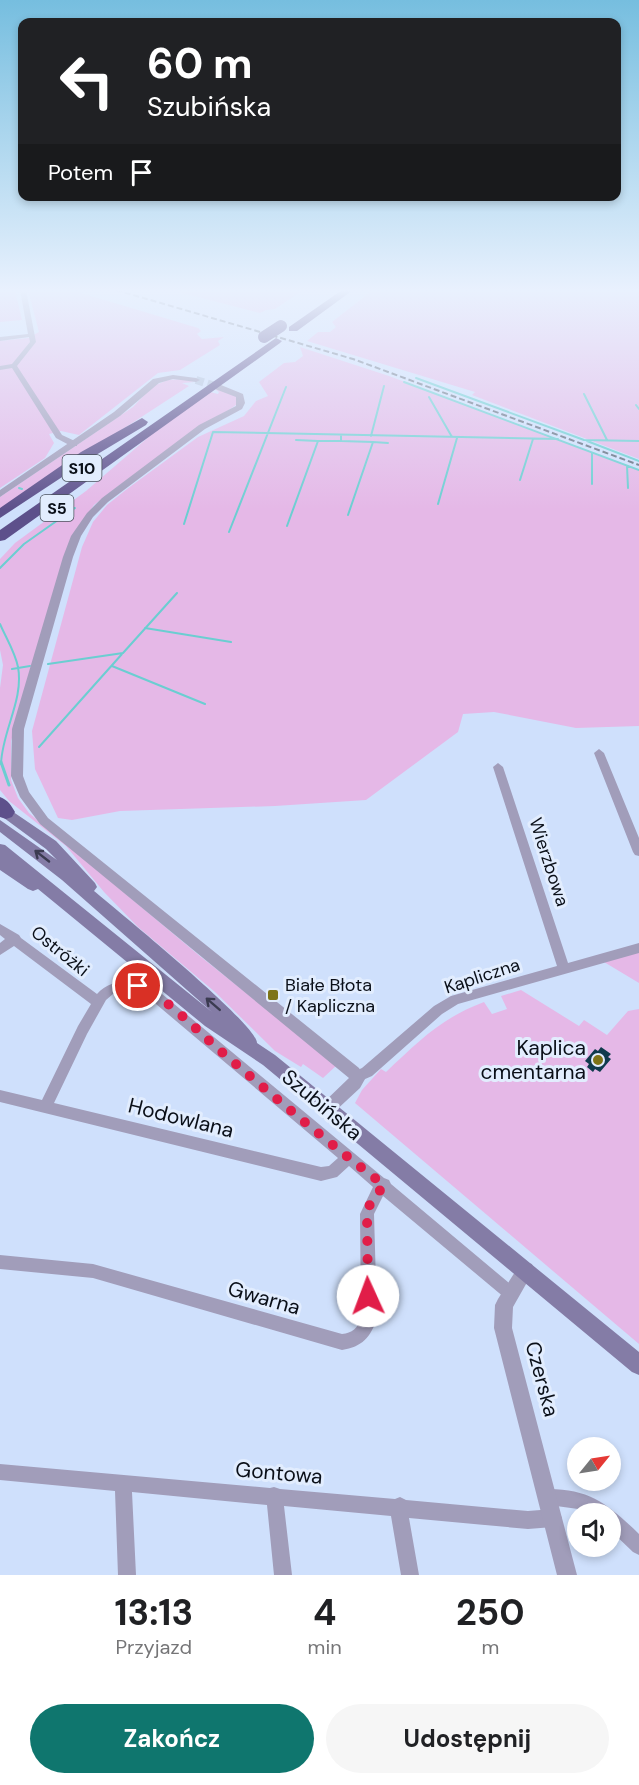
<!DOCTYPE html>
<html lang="pl">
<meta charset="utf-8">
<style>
body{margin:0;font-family:"DM Sans",sans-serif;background:#f6f6f6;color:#202124;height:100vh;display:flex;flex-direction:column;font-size:22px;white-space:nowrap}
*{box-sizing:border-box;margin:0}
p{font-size:20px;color:#757577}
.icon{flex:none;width:33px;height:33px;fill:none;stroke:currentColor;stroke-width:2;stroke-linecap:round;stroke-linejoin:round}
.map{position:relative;height:1575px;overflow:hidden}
.panel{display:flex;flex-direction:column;background:#fff;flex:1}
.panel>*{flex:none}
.banner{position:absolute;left:18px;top:18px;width:603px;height:183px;border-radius:12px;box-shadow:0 3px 9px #0003;background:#202124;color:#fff;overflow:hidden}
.needle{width:39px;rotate:60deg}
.buttons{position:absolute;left:567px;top:1437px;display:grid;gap:12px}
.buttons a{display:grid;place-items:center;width:54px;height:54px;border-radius:50%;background:#fff;box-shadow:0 3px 9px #0003;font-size:30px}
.pin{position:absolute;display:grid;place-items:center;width:51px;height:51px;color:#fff;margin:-26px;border:3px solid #fff;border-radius:50%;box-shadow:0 2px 6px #0007}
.me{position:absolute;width:66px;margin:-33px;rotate:358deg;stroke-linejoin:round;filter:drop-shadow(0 0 4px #0008)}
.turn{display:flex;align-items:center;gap:21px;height:126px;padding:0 30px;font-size:27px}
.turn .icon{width:78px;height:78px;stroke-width:2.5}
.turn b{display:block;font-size:42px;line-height:51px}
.then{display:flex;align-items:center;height:57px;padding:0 30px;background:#0003;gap:12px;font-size:22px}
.eta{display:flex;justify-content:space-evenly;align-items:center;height:102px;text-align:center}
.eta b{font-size:36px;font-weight:700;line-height:42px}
.primary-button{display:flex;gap:12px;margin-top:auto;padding:12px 30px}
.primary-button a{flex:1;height:69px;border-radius:36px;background:#0f766e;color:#fff;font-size:24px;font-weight:700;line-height:69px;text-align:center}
.primary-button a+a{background:#f6f6f6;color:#202124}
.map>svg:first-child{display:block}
.green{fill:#e5b8e7}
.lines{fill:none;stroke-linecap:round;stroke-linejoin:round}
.stream-far1{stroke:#6bced1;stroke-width:2}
.stream{stroke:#6bced1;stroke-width:3}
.building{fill:#103b4d}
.tertiary-tunnel{stroke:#b1c1da;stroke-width:8;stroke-dasharray:8 4;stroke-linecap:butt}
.minor{fill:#a19dba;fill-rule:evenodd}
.tertiary{fill:#a19dba;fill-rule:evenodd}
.secondary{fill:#847ca6;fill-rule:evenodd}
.motorway{fill:#5d508b;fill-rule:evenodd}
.rail{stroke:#636e7f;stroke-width:2;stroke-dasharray:6 3;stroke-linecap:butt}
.motorway-bridge{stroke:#5d508b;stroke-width:12}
.oneway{stroke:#3b3b51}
.route{stroke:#e11d48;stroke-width:10;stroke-dasharray:0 18}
.poi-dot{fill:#7e7417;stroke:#e2edfe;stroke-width:2}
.labels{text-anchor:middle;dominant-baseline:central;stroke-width:6;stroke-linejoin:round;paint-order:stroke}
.shield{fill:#e2edfe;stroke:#4b525d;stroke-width:1.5}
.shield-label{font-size:16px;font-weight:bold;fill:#0a0f18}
.street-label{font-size:18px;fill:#0a0f18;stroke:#e2edfe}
.poi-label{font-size:18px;fill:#0a0f18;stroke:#e2edfe;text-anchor:start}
.near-poi-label{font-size:21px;fill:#0a0f18;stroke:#e2edfe;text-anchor:end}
.near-street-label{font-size:21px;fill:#0a0f18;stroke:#e2edfe}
</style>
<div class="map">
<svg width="639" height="1575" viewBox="0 0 639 1575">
<rect width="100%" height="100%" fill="#cfe0fc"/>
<path class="green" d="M 0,290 L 15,290 L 22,320 L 0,322 Z
M 28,290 L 71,290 L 198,328 L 201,331 L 197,334 L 202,339 L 224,337 L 218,341 L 220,345 L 180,370 L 158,373 L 79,435 L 61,431 L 49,434 L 54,443 L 45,458 L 0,488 L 0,341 L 28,338 L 39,332 Z
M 171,290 L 303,290 L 275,309 L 266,310 L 260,313 Z
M 373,290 L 639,290 L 639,459 L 472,395 L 475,392 L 307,341 L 318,332 L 330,332 L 336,327 L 332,322 Z
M 300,347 L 389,376 L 639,470 L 639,726 L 576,728 L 494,712 L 463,714 L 458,732 L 366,800 L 275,806 L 120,811 L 72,820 L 58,818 L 35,769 L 32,731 L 82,547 L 93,522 L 107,505 L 127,489 L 198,437 L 244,416 L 256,401 L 268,396 L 259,382 L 284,363 L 295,362 L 303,356 Z
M 183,379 L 194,382 L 182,383 L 189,386 L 0,509 L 0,497 L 133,407 L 153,386 L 168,380 Z
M 215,389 L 233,394 L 237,398 L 236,405 L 117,487 L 94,505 L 71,538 L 11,741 L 11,780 L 18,798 L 29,813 L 201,957 L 337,1065 L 323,1078 L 303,1064 L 301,1067 L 275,1051 L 215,992 L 138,927 L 104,892 L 66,846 L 9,801 L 0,790 L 0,688 L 3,665 L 0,650 L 0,559 L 15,543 L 86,491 L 151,435 L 210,392 L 218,394 L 219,392 Z
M 639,948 L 639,983 L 599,959 Z
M 521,990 L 579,1026 L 584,1020 L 607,1035 L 628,1011 L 639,1009 L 639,1344 L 355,1103 L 362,1090 L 381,1069 L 386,1072 C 419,1041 441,1018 484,1002 L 492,1014 L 507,1009 L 501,996 Z"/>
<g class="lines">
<path class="stream-far1" d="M 416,378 L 584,440 L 639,441
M 404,382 L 639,470
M 584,394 L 607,440
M 429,397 L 452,437
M 636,405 L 639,409
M 341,435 L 341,441 L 373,442 L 348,515
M 371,436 L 384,386
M 296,440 L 318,441
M 587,441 L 639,461
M 373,442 L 388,443
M 592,453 L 592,484
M 627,466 L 628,488
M 520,480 L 533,439
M 19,488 L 22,489
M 438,504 L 457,438
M 184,524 L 213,432 L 558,439
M 287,526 L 318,441 L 341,441
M 229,532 L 286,387
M 0,568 L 24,544 L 75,508 L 72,508
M 0,624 C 6,638 15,652 18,667 C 24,700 2,731 1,764
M 145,628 L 231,642
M 48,664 L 123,653 L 177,593
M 112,666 L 205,704
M 12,669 L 30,666
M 39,747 L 122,654"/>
<path class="stream" d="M 1,762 L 9,785"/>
</g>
<path class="building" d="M 601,1047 L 611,1054 L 608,1057 L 611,1059 L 600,1072 L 595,1069 L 593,1072 L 587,1067 L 589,1064 L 585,1061 L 595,1049 L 598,1051 Z"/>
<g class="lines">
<path class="tertiary-tunnel" d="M 196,380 L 218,387"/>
<path class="minor" d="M 20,290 L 26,290 L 36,342 L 17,366 L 62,435 L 77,442 L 77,446 L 71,446 L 56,438 L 12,368 L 0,370 L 0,366 L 12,364 L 30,342 L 29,337 L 0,341 L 0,337 L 28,334 Z
M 599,749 L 604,753 L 639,838 L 639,856 L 635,855 L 633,852 L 594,753 Z
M 498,763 L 503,767 L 568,963 L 639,943 L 639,953 L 458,1004 L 442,1014 L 372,1076 L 356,1083 L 351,1081 L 349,1077 L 351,1073 L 362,1068 L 434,1006 L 451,996 L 557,966 L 493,767 Z
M 0,924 L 19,935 L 21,938 L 97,994 C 111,979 132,978 150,984 L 384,1178 L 389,1180 L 391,1184 L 515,1288 L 518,1293 L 515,1298 L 510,1301 L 505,1298 L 383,1196 L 374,1214 L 377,1318 C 371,1337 362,1347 342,1350 L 93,1278 L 0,1269 L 0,1255 L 93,1264 L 342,1334 C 352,1333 358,1328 361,1318 L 360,1214 L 373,1187 L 349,1166 L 337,1177 L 321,1181 L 0,1102 L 0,1090 L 42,1100 L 78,1026 L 91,1004 L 14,946 L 0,955 L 0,943 L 5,939 L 0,935 ZM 128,990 L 143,993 L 338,1158 L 329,1166 L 321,1167 L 54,1103 L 87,1034 L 106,1000 L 113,994 Z
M 0,1464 L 270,1488 L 274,1487 L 280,1489 L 395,1499 L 400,1497 L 406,1500 L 528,1511 L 553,1509 L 559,1512 L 562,1518 L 559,1524 L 553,1527 L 528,1529 L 409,1518 L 419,1575 L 401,1575 L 391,1516 L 284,1506 L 292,1575 L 274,1575 L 267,1505 L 132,1492 L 136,1575 L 118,1575 L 115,1491 L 0,1480 Z
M 549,1489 C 591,1489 610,1506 639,1534 L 639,1555 L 633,1552 L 610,1530 L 610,1514 L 590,1514 L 578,1509 L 549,1505 L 543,1503 L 541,1497 L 543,1491 Z"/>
<path class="tertiary" d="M 173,375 L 196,378 L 200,380 L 196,382 L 173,379 L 159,383 L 120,416 L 0,497 L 0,490 L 114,412 L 153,379 Z
M 215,385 L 221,385 L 243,394 L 245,403 L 242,409 L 205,429 L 108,502 L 93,517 L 81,536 L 73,557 L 24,729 L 23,776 L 29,792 L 48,818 L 359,1068 L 365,1079 L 360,1088 L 332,1114 L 327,1116 L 322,1114 L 319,1109 L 322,1104 L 349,1078 L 40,824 L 20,797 L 11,776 L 12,729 L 63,557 L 71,536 L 87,513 L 102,498 L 199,425 L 236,406 L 236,397 L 215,389 Z
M 526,1262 L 532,1264 L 534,1270 L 513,1307 L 512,1328 L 577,1575 L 557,1575 L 494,1328 L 495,1305 L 498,1299 L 520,1264 Z"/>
<path class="secondary" d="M 0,803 L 56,841 L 95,883 L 97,887 L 94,891 C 118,911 257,1024 257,1043 L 275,1055 L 639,1352 L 639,1375 L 632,1372 L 263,1065 L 205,1026 L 38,889 L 33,891 L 28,889 L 0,870 L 0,844 L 5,845 L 212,1012 L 62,880 L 0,832 L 0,820 L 57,860 L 46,849 L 0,815 Z"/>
<path class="motorway" d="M 342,290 L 353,290 L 297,331 L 289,331 L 289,327 Z
M 276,338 L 282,341 L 280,343 L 5,540 L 0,541 L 0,530 Z
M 142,418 L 148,422 L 146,425 L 91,458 L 0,518 L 0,508 L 81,452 Z
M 0,797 C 8,800 11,805 15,812 L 12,817 L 6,819 L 0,817 Z"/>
<path class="rail" d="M 116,290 L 353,359 L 639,465"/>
<path class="motorway-bridge" d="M 264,337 L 281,326"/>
</g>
<defs><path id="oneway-shaft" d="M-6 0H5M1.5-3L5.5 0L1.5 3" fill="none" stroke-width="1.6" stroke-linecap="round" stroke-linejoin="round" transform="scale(1.5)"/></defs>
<g class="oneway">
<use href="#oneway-shaft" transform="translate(42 856) rotate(-142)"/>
<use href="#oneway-shaft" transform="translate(213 1004) rotate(-139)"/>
</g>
<linearGradient id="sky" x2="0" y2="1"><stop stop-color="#76bedf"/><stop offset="0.57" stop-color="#e9f1fe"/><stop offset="1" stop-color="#e9f1fe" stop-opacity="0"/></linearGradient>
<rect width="639" height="510" fill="url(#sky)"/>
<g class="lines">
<path class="route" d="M 138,986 C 161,993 197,1030 217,1048 C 272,1095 326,1141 384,1185 L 370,1204 L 367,1214 L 368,1296"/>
</g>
<g class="poi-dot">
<rect x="267" y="989" width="12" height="12" rx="3"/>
<circle cx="598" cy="1060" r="6"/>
</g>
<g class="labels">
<g class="shield">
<rect x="62.5" y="455" width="39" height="26" rx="4.5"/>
<rect x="40.5" y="495" width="33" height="26" rx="4.5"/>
</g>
<g class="shield-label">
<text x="82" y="468">S10</text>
<text x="57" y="508">S5</text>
</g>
<g class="street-label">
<text transform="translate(549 862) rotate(72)">Wierzbowa</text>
<text transform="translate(60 951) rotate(39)">Ostróżki</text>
<text transform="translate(482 976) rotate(-18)">Kapliczna</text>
</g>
<g class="poi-label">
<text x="285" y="985">Białe Błota<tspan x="285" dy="21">/ Kapliczna</tspan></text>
</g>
<g class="near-poi-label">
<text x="586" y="1048">Kaplica<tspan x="586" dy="24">cmentarna</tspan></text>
</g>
<g class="near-street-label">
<text transform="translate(322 1105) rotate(40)">Szubińska</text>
<text transform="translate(181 1118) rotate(14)">Hodowlana</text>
<text transform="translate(264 1298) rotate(16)">Gwarna</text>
<text transform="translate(542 1379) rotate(75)">Czerska</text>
<text transform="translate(279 1473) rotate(5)">Gontowa</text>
</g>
</g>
</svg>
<div class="buttons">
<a><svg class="needle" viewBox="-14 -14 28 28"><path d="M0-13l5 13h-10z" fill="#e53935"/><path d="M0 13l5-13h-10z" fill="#757577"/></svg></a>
<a><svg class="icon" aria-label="sound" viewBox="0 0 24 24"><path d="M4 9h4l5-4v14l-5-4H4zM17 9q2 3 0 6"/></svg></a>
</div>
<div class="pin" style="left:138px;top:986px;background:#d93025"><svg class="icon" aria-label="arrive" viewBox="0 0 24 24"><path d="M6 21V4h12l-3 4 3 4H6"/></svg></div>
<svg class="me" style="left:368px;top:1296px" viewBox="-20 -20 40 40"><circle r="19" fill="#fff"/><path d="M0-13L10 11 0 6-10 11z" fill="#e11d48"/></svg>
<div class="banner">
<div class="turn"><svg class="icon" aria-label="left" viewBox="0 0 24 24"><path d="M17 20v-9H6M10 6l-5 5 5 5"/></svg><div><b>60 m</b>Szubińska</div></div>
<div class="then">Potem<svg class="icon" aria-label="arrive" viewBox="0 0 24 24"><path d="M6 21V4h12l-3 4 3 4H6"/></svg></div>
</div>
</div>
<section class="panel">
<div class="eta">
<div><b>13:13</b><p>Przyjazd</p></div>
<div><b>4</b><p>min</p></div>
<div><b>250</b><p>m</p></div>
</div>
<div class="primary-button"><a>Zakończ</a><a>Udostępnij</a></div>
</section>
